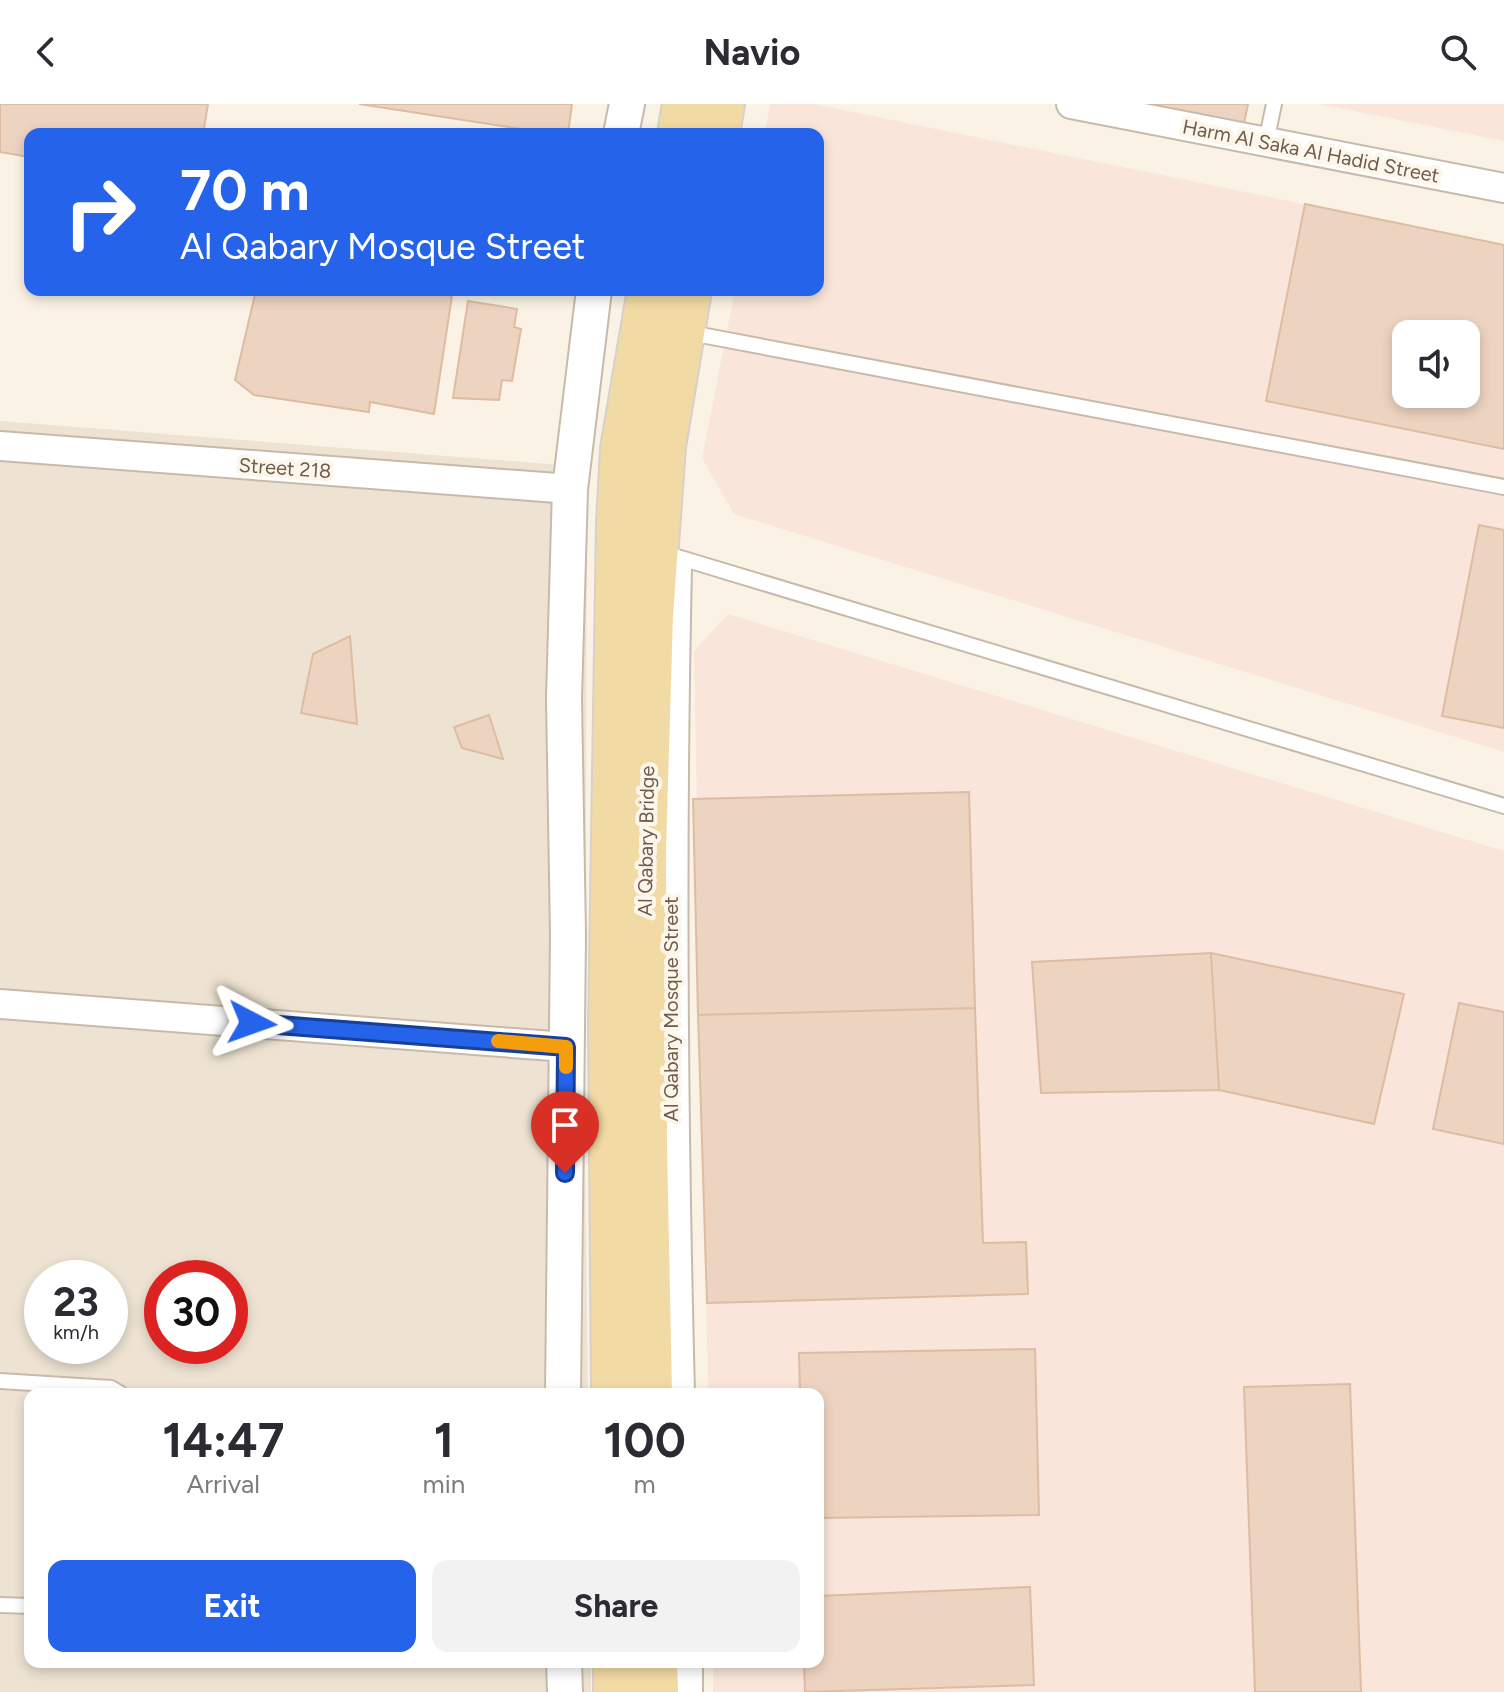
<!DOCTYPE html>
<style>
body{margin:0;font-family:Figtree,sans-serif;background:#f2f2f3;color:#2b2b33;height:100vh;display:flex;flex-direction:column;font-size:30px;white-space:nowrap}
*{box-sizing:border-box;margin:0}
p{font-size:26px;color:#7c7c81}
.icon{flex:none;width:44px;height:44px;fill:none;stroke:currentColor;stroke-width:2;stroke-linecap:round;stroke-linejoin:round}
.map{position:relative;flex:1;overflow:hidden}
.panel{position:absolute;left:24px;top:1284px;width:800px;height:280px;display:flex;flex-direction:column;background:#fff;border-radius:16px;box-shadow:0 4px 12px #0003}
.panel>*{flex:none}
.top-card{position:absolute;left:24px;top:24px;width:800px;height:168px;border-radius:16px;box-shadow:0 4px 12px #0003;background:#2563eb;color:#fff;overflow:hidden}
.buttons{position:absolute;left:1392px;top:216px;display:grid;gap:16px}
.buttons a{display:grid;place-items:center;width:88px;height:88px;border-radius:16px;background:#fff;box-shadow:0 4px 12px #0003;font-size:40px}
.speed{position:absolute;left:24px;top:1156px;display:flex;gap:16px;font-size:40px;font-weight:700;text-align:center}
.speed>*{display:grid;place-content:center;width:104px;height:104px;border-radius:50%;background:#fff;box-shadow:0 4px 12px #0003;line-height:1}
.speed small{font-size:20px;font-weight:400}
.speed .limit{border:12px solid #d22;background:#fff;color:#111}
.pin{position:absolute;display:grid;place-items:center;width:68px;height:68px;color:#fff;margin:-82px -34px;border-radius:50% 50% 50% 0;rotate:-45deg;box-shadow:0 0 8px #0007}
.pin .icon{rotate:45deg}
.me{position:absolute;width:88px;margin:-44px;rotate:94deg;stroke-linejoin:round;filter:drop-shadow(0 0 6px #0008)}
.turn{display:flex;align-items:center;gap:28px;height:168px;padding:0 24px;font-size:36px}
.turn .icon{width:104px;height:104px;stroke-width:2.5}
.turn b{display:block;font-size:56px;line-height:68px}
.eta{display:flex;justify-content:space-evenly;align-items:center;height:136px;text-align:center}
.eta b{font-size:48px;font-weight:700;line-height:56px}
.primary-button{display:flex;gap:16px;margin-top:auto;padding:16px 24px}
.primary-button a{flex:1;height:92px;border-radius:16px;background:#2563eb;color:#fff;font-size:32px;font-weight:700;line-height:92px;text-align:center}
.primary-button a+a{background:#f2f2f3;color:#2b2b33}
header{display:flex;justify-content:space-between;align-items:center;height:104px;padding:0 24px;background:#fff;font-size:36px;font-weight:700}
.map>svg:first-child{display:block}
.residential{fill:#eee3d2;fill-rule:evenodd}
.commercial{fill:#f9e5da;fill-rule:evenodd}
.building{fill:#edd4c0;stroke:#debca2;stroke-width:2;fill-rule:evenodd}
.lines{fill:none;stroke-linecap:round;stroke-linejoin:round}
.service-casing{stroke:#c8baab;stroke-width:18}
.minor-casing{stroke:#c8baab;stroke-width:32}
.tertiary-casing{stroke:#c8baab;stroke-width:38}
.primary-casing{stroke:#d7d1cd;stroke-width:48}
.service{stroke:#fff;stroke-width:14}
.minor{stroke:#fff;stroke-width:28}
.tertiary{stroke:#fff;stroke-width:34}
.primary{stroke:#f2daa4;stroke-width:44}
.route-casing{stroke:#184099;stroke-width:20}
.route{stroke:#2563eb;stroke-width:14}
.slow{stroke:#f59e0b;stroke-width:14}
.labels{text-anchor:middle;dominant-baseline:central;stroke-width:8;stroke-linejoin:round;paint-order:stroke}
.street-label{font-size:20px;fill:#705c4d;stroke:#fdf7eb}
</style>
<header><svg class="icon" aria-label="back" viewBox="0 0 24 24"><path d="M15 5l-7 7 7 7"/></svg>Navio<svg class="icon" aria-label="search" viewBox="0 0 24 24"><circle cx="10" cy="10" r="6"/><path d="M15 15l6 6"/></svg></header>
<div class="map">
<svg width="1504" height="1588" viewBox="0 0 1504 1588">
<rect width="100%" height="100%" fill="#faf3e5"/>
<path class="residential" d="M 0,317 L 587,363 L 585,1050 L 588,1290 L 30,1290 L 30,1558 L 591,1558 L 591,1588 L 0,1588 ZM 42,1174 L 110,1174 L 110,1242 L 42,1242 ZM 162,1174 L 230,1174 L 230,1242 L 162,1242 Z"/>
<path class="commercial" d="M 770,0 L 814,0 L 1504,141 L 1504,648 L 734,410 L 702,354 L 735,186 L 818,186 L 818,30 L 765,30 ZM 1406,230 L 1466,230 L 1466,290 L 1406,290 Z
M 1319,0 L 1504,0 L 1504,37 Z
M 728,510 L 1504,747 L 1504,1588 L 713,1588 L 713,1558 L 818,1558 L 818,1290 L 708,1290 L 694,547 Z"/>
<path class="building" d="M 0,0 L 208,0 L 203,30 L 30,30 L 30,53 L 0,48 Z
M 359,0 L 572,0 L 568,30 L 554,30 Z
M 1131,0 L 1248,0 L 1243,24 Z
M 1305,100 L 1504,141 L 1504,345 L 1266,297 ZM 1406,230 L 1466,230 L 1466,290 L 1406,290 Z
M 256,186 L 421,186 L 452,192 L 434,310 L 370,298 L 369,308 L 254,291 L 235,276 Z
M 468,197 L 517,205 L 514,223 L 521,225 L 512,277 L 502,276 L 499,296 L 453,294 Z
M 1479,421 L 1504,426 L 1504,624 L 1442,612 Z
M 350,532 L 357,620 L 301,609 L 313,550 Z
M 489,611 L 503,655 L 462,644 L 454,623 Z
M 969,688 L 975,904 L 698,911 L 693,695 Z
M 1211,849 L 1219,986 L 1041,989 L 1032,858 Z
M 1211,849 L 1404,890 L 1374,1020 L 1219,986 Z
M 1459,899 L 1504,908 L 1504,1040 L 1433,1025 Z
M 975,904 L 983,1139 L 1026,1138 L 1028,1190 L 707,1199 L 698,911 Z
M 1035,1245 L 1039,1411 L 818,1414 L 818,1290 L 800,1290 L 799,1249 Z
M 1350,1280 L 1361,1588 L 1255,1588 L 1244,1283 Z
M 1030,1483 L 1034,1581 L 805,1588 L 804,1558 L 818,1558 L 818,1492 Z"/>
<g class="lines">
<g class="service-casing">
<path id="service" d="M 1266,38 L 1274,0
M 701,231 L 1504,383
M 674,452 L 1504,702
M 0,1277 L 111,1284 L 121,1290
M 0,1501 L 30,1502"/>
</g>
<g class="minor-casing">
<path id="minor" d="M 1071,0 L 1504,84
M 0,342 L 570,385
M 0,900 L 566,943"/>
</g>
<g class="tertiary-casing">
<path id="tertiary" d="M 621,30 L 627,0
M 674,463 C 668,738 670,1014 677,1290
M 563,1290 L 568,831 L 564,594 L 570,385 L 594,186
M 564,1558 L 565,1588
M 685,1558 L 685,1588"/>
</g>
<g class="primary-casing">
<path id="primary" d="M 680,30 L 685,0
M 717,30 L 722,0
M 614,1290 L 611,923 L 619,418 L 623,345 L 650,186
M 650,1290 L 645,1042 L 644,745 L 651,511 L 663,342 L 689,186
M 616,1558 L 616,1588
M 655,1558 L 656,1588"/>
</g>
<use href="#service" class="service"/>
<use href="#minor" class="minor"/>
<use href="#tertiary" class="tertiary"/>
<use href="#primary" class="primary"/>
</g>
<g class="lines">
<g class="route-casing">
<path id="route" d="M 252,919 L 566,943 L 565,1069"/>
</g>
<use href="#route" class="route"/>
<path class="slow" d="M 498,937 L 566,943 L 566,963"/>
</g>
<g class="labels">
<g class="street-label">
<text transform="translate(1311 47) rotate(11)">Harm Al Saka Al Hadid Street</text>
<text transform="translate(285 364) rotate(4)">Street 218</text>
<text transform="translate(646 737) rotate(-89)">Al Qabary Bridge</text>
<text transform="translate(671 905) rotate(-90)">Al Qabary Mosque Street</text>
</g>
</g>
</svg>
<div class="buttons">
<a><svg class="icon" aria-label="sound" viewBox="0 0 24 24"><path d="M4 9h4l5-4v14l-5-4H4zM17 9q2 3 0 6"/></svg></a>
</div>
<div class="speed"><div>23<small>km/h</small></div><div class="limit">30</div></div>
<div class="pin" style="left:565px;top:1069px;background:#d93025"><svg class="icon" aria-label="arrive" viewBox="0 0 24 24"><path d="M6 21V4h12l-3 4 3 4H6"/></svg></div>
<svg class="me" style="left:252px;top:919px" viewBox="-20 -20 40 40"><path d="M0-17L14 15 0 8-14 15z" fill="#2563eb" stroke="#fff" stroke-width="4"/></svg>
<div class="top-card">
<div class="turn"><svg class="icon" aria-label="right" viewBox="0 0 24 24"><path d="M7 20v-9h11M14 6l5 5-5 5"/></svg><div><b>70 m</b>Al Qabary Mosque Street</div></div>
</div>
<section class="panel">
<div class="eta">
<div><b>14:47</b><p>Arrival</p></div>
<div><b>1</b><p>min</p></div>
<div><b>100</b><p>m</p></div>
</div>
<div class="primary-button"><a>Exit</a><a>Share</a></div>
</section>
</div>
